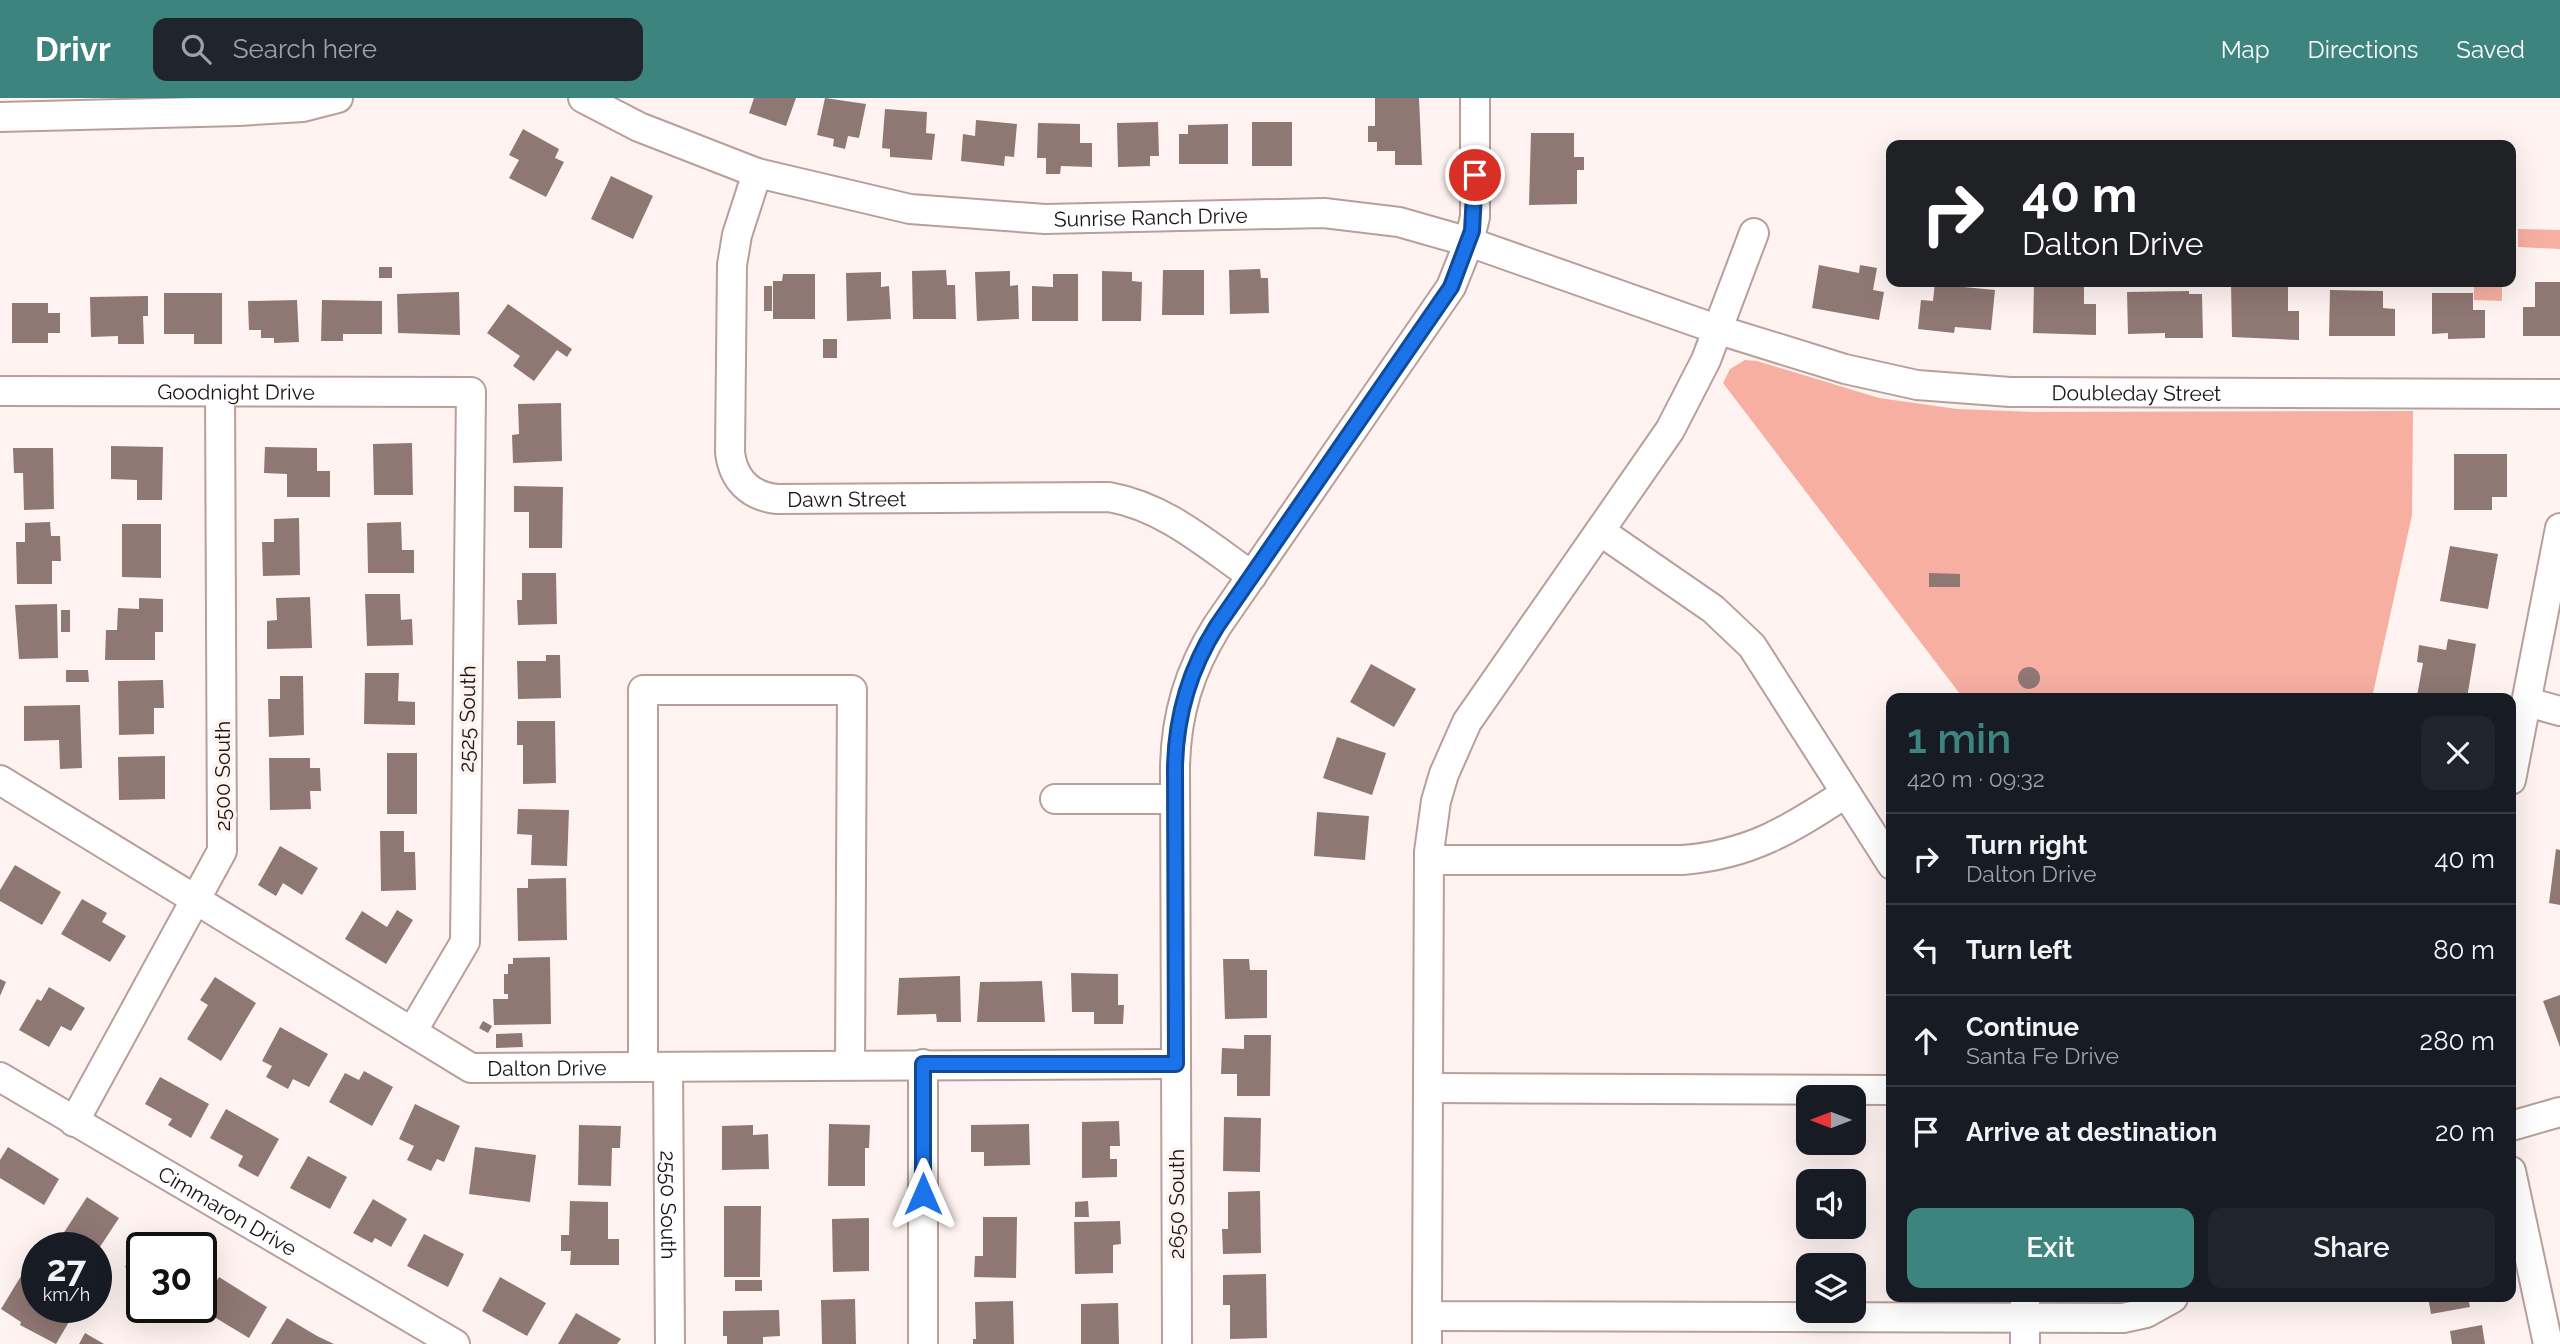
<!DOCTYPE html>
<meta charset="utf-8">
<style>
body{margin:0;font-family:Raleway,sans-serif;background:#20242c;color:#f1f3f6;height:100vh;display:flex;flex-direction:column;font-size:26px;white-space:nowrap}
*{box-sizing:border-box;margin:0}
p{font-size:23px;color:#9ea1a6}
.icon{flex:none;width:38px;height:38px;fill:none;stroke:currentColor;stroke-width:2;stroke-linecap:round;stroke-linejoin:round}
.map{position:relative;flex:1;overflow:hidden}
.details{position:absolute;left:1886px;top:595px;width:630px;height:609px;display:flex;flex-direction:column;background:#171b24;border-radius:14px;box-shadow:0 7px 28px #0002}
.details>*{flex:none}
.top-card{position:absolute;left:1886px;top:42px;width:630px;height:147px;border-radius:14px;box-shadow:0 7px 28px #0002;background:#202124;color:#fff;overflow:hidden}
.needle{width:46px;rotate:270deg}
.fabs{position:absolute;left:1796px;top:987px;display:grid;gap:14px}
.fabs a{display:grid;place-items:center;width:70px;height:70px;border-radius:14px;background:#171b24;box-shadow:0 7px 28px #0002;font-size:35px}
.speed{position:absolute;left:21px;top:1134px;display:flex;gap:14px;font-size:35px;font-weight:700;text-align:center}
.speed>*{display:grid;place-content:center;width:91px;height:91px;border-radius:50%;background:#171b24;box-shadow:0 7px 28px #0002;line-height:1}
.speed small{font-size:18px;font-weight:400}
.speed .limit{border:4px solid #111;border-radius:10px;background:#fff;color:#111}
.pin{position:absolute;display:grid;place-items:center;width:60px;height:60px;color:#fff;margin:-30px;border:4px solid #fff;border-radius:50%;box-shadow:0 2px 7px #0007}
.me{position:absolute;width:77px;margin:-38px;rotate:0deg;stroke-linejoin:round;filter:drop-shadow(0 0 5px #0008)}
.turn{display:flex;align-items:center;gap:24px;height:147px;padding:0 21px;font-size:32px}
.turn .icon{width:91px;height:91px;stroke-width:2.5}
.turn b{display:block;font-size:49px;line-height:60px}
.round{display:grid;place-items:center;flex:none;width:74px;height:74px;border-radius:14px;background:#20242c}
.head{display:flex;align-items:center;justify-content:space-between;height:119px;padding:0 21px}
h1{font-size:42px;font-weight:600;line-height:52px;color:#3e847e}
.primary-button{display:flex;gap:14px;margin-top:auto;padding:14px 21px}
.primary-button a{flex:1;height:80px;border-radius:14px;background:#3e847e;color:#fff;font-size:28px;font-weight:600;line-height:80px;text-align:center}
.primary-button a+a{background:#20242c;color:#f1f3f6}
ul{padding:0;list-style:none}
li{display:flex;align-items:center;gap:21px;height:91px;padding:0 21px;border-top:2px solid #363941}
li div{flex:1}
li b{display:block;font-size:26px}
li em{font-style:normal}
header{display:flex;align-items:center;gap:42px;box-sizing:border-box;height:98px;padding:0 35px;background:#3e847e;color:#fff}
header strong{font-size:33px}
nav{display:flex;gap:38px;margin-inline-start:auto;font-size:24px}
.search{width:490px;height:63px;background:#20242c;display:flex;align-items:center;gap:18px;box-sizing:border-box;padding:0 24px;border-radius:14px;color:#9ea1a6;font-size:26px}
.map>svg:first-child{display:block}
.green{fill:#f7afa2}
.building{fill:#8f7773}
.lines{fill:none;stroke-linecap:round;stroke-linejoin:round}
.minor-casing{stroke:#b89f9a;stroke-width:32}
.minor{stroke:#fff;stroke-width:28}
.route-casing{stroke:#114b97;stroke-width:18}
.route{stroke:#1a73e8;stroke-width:12}
.labels{text-anchor:middle;dominant-baseline:central;stroke-width:7;stroke-linejoin:round;paint-order:stroke}
.street-label{font-size:21px;fill:#1c1412;stroke:#fef3f1}
</style>
<header>
<strong>Drivr</strong>
<div class="search"><svg class="icon" aria-label="search" viewBox="0 0 24 24"><circle cx="10" cy="10" r="6"/><path d="M15 15l6 6"/></svg>Search here</div>
<nav><a>Map</a><a>Directions</a><a>Saved</a></nav>
</header>
<div class="map">
<svg width="2560" height="1246" viewBox="0 0 2560 1246">
<rect width="100%" height="100%" fill="#fef3f1"/>
<path class="green" d="M 2518,131 L 2560,132 L 2560,151 L 2518,149 Z
M 2474,184 L 2502,184 L 2502,203 L 2474,202 Z
M 1745,262 L 1757,263 L 1879,300 L 1957,311 L 2035,314 L 2413,313 L 2412,417 L 2372,600 L 1963,600 L 1723,285 L 1730,271 Z"/>
<path class="building" d="M 754,0 L 796,0 L 786,28 L 749,15 Z
M 825,0 L 866,6 L 859,40 L 848,38 L 845,51 L 833,48 L 834,41 L 817,37 Z
M 1375,0 L 1419,0 L 1422,67 L 1395,67 L 1395,53 L 1377,53 L 1377,44 L 1368,44 L 1368,28 L 1375,28 Z
M 885,11 L 927,14 L 926,35 L 935,36 L 932,62 L 890,59 L 890,51 L 882,50 Z
M 976,22 L 1017,26 L 1014,59 L 1005,58 L 1004,68 L 961,63 L 963,36 L 975,38 Z
M 1158,24 L 1159,58 L 1150,58 L 1150,68 L 1118,69 L 1117,25 Z
M 1252,24 L 1292,24 L 1292,68 L 1252,68 Z
M 1038,25 L 1080,26 L 1080,45 L 1092,45 L 1092,69 L 1061,68 L 1060,76 L 1046,76 L 1046,60 L 1037,60 Z
M 1228,26 L 1228,66 L 1179,66 L 1179,36 L 1188,36 L 1188,27 Z
M 523,31 L 559,51 L 555,60 L 564,64 L 546,99 L 509,80 L 519,62 L 509,57 Z
M 1531,35 L 1574,35 L 1574,59 L 1584,59 L 1584,72 L 1577,72 L 1577,106 L 1529,107 Z
M 611,78 L 653,98 L 633,141 L 591,121 Z
M 1819,167 L 1859,175 L 1860,167 L 1877,170 L 1873,192 L 1884,194 L 1879,222 L 1812,210 Z
M 379,169 L 392,169 L 392,180 L 379,180 Z
M 1260,171 L 1261,180 L 1268,180 L 1269,215 L 1230,216 L 1229,172 Z
M 946,172 L 947,187 L 955,187 L 956,221 L 913,221 L 912,173 Z
M 1163,172 L 1204,172 L 1204,217 L 1162,217 Z
M 1010,173 L 1010,188 L 1018,187 L 1019,221 L 977,223 L 975,174 Z
M 1102,173 L 1132,174 L 1132,183 L 1142,184 L 1141,223 L 1102,223 Z
M 881,174 L 881,189 L 889,188 L 891,221 L 847,223 L 846,175 Z
M 783,176 L 815,176 L 815,221 L 773,221 L 773,183 L 782,183 Z
M 1053,176 L 1078,176 L 1078,223 L 1032,223 L 1032,188 L 1053,189 Z
M 1935,184 L 1953,184 L 1953,188 L 1995,192 L 1991,232 L 1955,229 L 1954,235 L 1918,231 L 1921,202 L 1933,203 Z
M 2034,184 L 2084,184 L 2084,206 L 2096,206 L 2096,237 L 2033,235 Z
M 2535,184 L 2560,184 L 2560,238 L 2523,238 L 2523,209 L 2535,209 Z
M 2231,186 L 2288,186 L 2288,213 L 2299,213 L 2299,242 L 2232,239 Z
M 764,188 L 772,188 L 772,213 L 764,213 Z
M 2330,192 L 2383,193 L 2383,210 L 2395,211 L 2395,238 L 2329,238 Z
M 2189,193 L 2189,196 L 2202,196 L 2203,240 L 2165,240 L 2165,235 L 2128,236 L 2127,194 Z
M 459,194 L 460,237 L 398,235 L 397,196 Z
M 164,195 L 222,195 L 222,246 L 194,246 L 194,236 L 164,236 Z
M 2432,195 L 2473,195 L 2473,212 L 2485,212 L 2485,240 L 2448,241 L 2448,235 L 2432,236 Z
M 148,198 L 148,218 L 143,218 L 144,246 L 118,246 L 118,238 L 91,239 L 90,199 Z
M 297,202 L 299,244 L 274,245 L 274,240 L 261,240 L 261,232 L 249,232 L 248,203 Z
M 322,202 L 382,203 L 382,236 L 343,236 L 343,243 L 321,243 Z
M 12,205 L 48,205 L 48,215 L 60,215 L 60,235 L 48,235 L 48,245 L 12,245 Z
M 508,206 L 572,251 L 567,259 L 557,252 L 534,283 L 513,268 L 520,258 L 487,235 Z
M 823,241 L 837,241 L 837,260 L 823,260 Z
M 561,305 L 562,363 L 513,365 L 512,337 L 519,336 L 518,306 Z
M 412,345 L 413,397 L 374,397 L 373,346 Z
M 111,348 L 163,349 L 162,402 L 137,402 L 137,382 L 111,381 Z
M 265,349 L 317,350 L 317,373 L 330,373 L 330,399 L 287,399 L 287,376 L 264,375 Z
M 13,350 L 53,350 L 54,411 L 24,412 L 23,375 L 14,375 Z
M 2454,356 L 2507,356 L 2507,399 L 2492,399 L 2492,412 L 2454,412 Z
M 514,388 L 563,389 L 562,450 L 529,450 L 529,414 L 514,414 Z
M 299,420 L 300,477 L 263,478 L 262,444 L 274,444 L 274,421 Z
M 50,424 L 51,438 L 60,438 L 61,463 L 52,463 L 52,486 L 17,486 L 16,444 L 25,444 L 25,425 Z
M 401,424 L 402,452 L 414,452 L 414,475 L 368,475 L 367,425 Z
M 122,426 L 161,426 L 161,480 L 122,479 Z
M 2450,448 L 2498,456 L 2488,511 L 2440,503 Z
M 522,475 L 556,475 L 557,526 L 518,527 L 517,502 L 522,502 Z
M 1929,475 L 1960,476 L 1960,489 L 1929,489 Z
M 365,496 L 400,496 L 401,522 L 412,521 L 413,547 L 367,548 Z
M 310,499 L 312,550 L 267,551 L 267,523 L 277,522 L 276,500 Z
M 139,500 L 163,501 L 163,534 L 155,534 L 155,562 L 105,562 L 106,532 L 117,532 L 118,510 L 139,511 Z
M 57,506 L 58,560 L 19,561 L 15,507 Z
M 61,512 L 70,512 L 70,534 L 61,534 Z
M 2448,541 L 2476,546 L 2467,600 L 2417,598 L 2423,565 L 2417,564 L 2419,547 L 2446,552 Z
M 546,557 L 560,557 L 561,600 L 518,601 L 517,563 L 546,563 Z
M 1371,566 L 1416,591 L 1394,629 L 1350,604 Z
M2018 580a11 11 0 1 1 22 0a11 11 0 1 1-22 0Z
M 66,572 L 88,572 L 89,584 L 66,584 Z
M 365,575 L 399,575 L 398,603 L 415,604 L 415,627 L 364,626 Z
M 280,578 L 303,578 L 304,637 L 269,639 L 268,601 L 280,601 Z
M 163,582 L 164,610 L 154,610 L 154,636 L 119,637 L 118,583 Z
M 80,607 L 82,670 L 60,671 L 59,642 L 24,643 L 24,608 Z
M 517,623 L 555,623 L 556,685 L 523,686 L 523,647 L 517,647 Z
M 1337,639 L 1386,655 L 1372,697 L 1323,680 Z
M 387,655 L 417,655 L 417,716 L 387,716 Z
M 165,658 L 165,701 L 119,702 L 118,659 Z
M 269,660 L 310,660 L 310,670 L 320,670 L 321,693 L 310,693 L 311,711 L 270,712 Z
M 518,711 L 569,712 L 567,768 L 531,767 L 532,737 L 517,736 Z
M 1317,714 L 1369,718 L 1365,762 L 1314,758 Z
M 380,733 L 404,733 L 404,754 L 415,754 L 416,792 L 381,793 Z
M 280,748 L 318,770 L 302,797 L 283,785 L 276,798 L 258,787 Z
M 2556,751 L 2560,752 L 2560,807 L 2549,805 Z
M 15,767 L 61,794 L 42,827 L 0,803 L 0,792 Z
M 566,780 L 567,842 L 518,843 L 517,790 L 528,790 L 528,781 Z
M 82,801 L 107,815 L 102,824 L 126,838 L 110,864 L 61,836 Z
M 397,812 L 413,822 L 386,866 L 345,841 L 362,813 L 387,829 Z
M 550,859 L 551,926 L 494,927 L 493,901 L 508,901 L 508,896 L 504,896 L 504,876 L 508,876 L 508,866 L 513,866 L 513,860 Z
M 1223,861 L 1249,861 L 1250,872 L 1267,872 L 1267,920 L 1225,921 Z
M 1071,875 L 1118,876 L 1118,907 L 1124,907 L 1123,926 L 1094,926 L 1094,914 L 1072,914 Z
M 960,878 L 961,924 L 937,924 L 936,916 L 897,917 L 899,880 Z
M 215,879 L 256,905 L 221,963 L 187,941 L 208,907 L 200,902 Z
M 0,881 L 6,884 L 0,898 Z
M 1042,883 L 1045,924 L 977,924 L 980,884 Z
M 49,889 L 85,910 L 71,933 L 61,928 L 49,949 L 19,932 L 37,901 L 41,903 Z
M 2560,897 L 2560,949 L 2543,903 Z
M 483,923 L 492,928 L 488,935 L 479,930 Z
M 280,929 L 328,956 L 309,989 L 293,981 L 288,991 L 266,979 L 272,968 L 262,963 Z
M 522,935 L 523,949 L 496,950 L 496,936 Z
M 1244,937 L 1271,937 L 1270,998 L 1237,998 L 1237,976 L 1221,976 L 1222,950 L 1244,951 Z
M 364,973 L 393,989 L 372,1028 L 329,1004 L 345,975 L 359,982 Z
M 160,979 L 209,1006 L 191,1040 L 168,1027 L 172,1021 L 145,1006 Z
M 415,1006 L 460,1028 L 444,1064 L 437,1061 L 431,1073 L 407,1062 L 414,1048 L 399,1041 Z
M 226,1011 L 279,1041 L 258,1079 L 238,1068 L 243,1058 L 210,1040 Z
M 1224,1019 L 1261,1020 L 1260,1074 L 1223,1073 Z
M 1119,1023 L 1120,1048 L 1110,1048 L 1110,1061 L 1117,1061 L 1117,1079 L 1082,1080 L 1082,1024 Z
M 829,1026 L 870,1027 L 869,1050 L 865,1050 L 865,1088 L 828,1088 Z
M 1029,1026 L 1030,1067 L 984,1068 L 984,1054 L 971,1054 L 971,1027 Z
M 579,1027 L 621,1028 L 620,1050 L 612,1050 L 611,1088 L 578,1087 Z
M 753,1027 L 753,1037 L 768,1036 L 769,1071 L 722,1072 L 722,1028 Z
M 8,1049 L 59,1081 L 44,1107 L 0,1080 L 0,1062 Z
M 475,1049 L 536,1057 L 530,1104 L 469,1096 Z
M 308,1058 L 347,1079 L 330,1111 L 290,1090 Z
M 1260,1093 L 1261,1155 L 1223,1156 L 1222,1131 L 1228,1131 L 1228,1094 Z
M 87,1099 L 119,1120 L 96,1155 L 96,1150 L 72,1150 L 59,1142 Z
M 373,1101 L 407,1121 L 391,1149 L 375,1140 L 372,1145 L 353,1135 Z
M 570,1103 L 608,1104 L 608,1141 L 619,1141 L 619,1167 L 570,1167 L 571,1153 L 561,1153 L 561,1137 L 569,1137 Z
M 1088,1103 L 1089,1119 L 1075,1119 L 1075,1104 Z
M 724,1108 L 761,1108 L 760,1179 L 724,1179 Z
M 983,1119 L 1017,1119 L 1016,1180 L 974,1179 L 975,1158 L 983,1158 Z
M 869,1120 L 869,1173 L 833,1174 L 832,1121 Z
M 1120,1123 L 1121,1146 L 1113,1147 L 1113,1175 L 1075,1176 L 1074,1124 Z
M 424,1136 L 464,1156 L 448,1189 L 407,1168 Z
M 142,1138 L 163,1150 L 142,1150 L 142,1178 L 125,1169 Z
M 1266,1176 L 1267,1240 L 1230,1241 L 1230,1207 L 1223,1207 L 1223,1177 Z
M 21,1178 L 37,1188 L 37,1209 L 71,1209 L 76,1212 L 56,1246 L 20,1227 L 21,1224 L 1,1211 Z
M 219,1179 L 267,1209 L 249,1240 L 201,1211 Z
M 500,1179 L 546,1205 L 527,1238 L 482,1213 Z
M 735,1182 L 762,1182 L 762,1193 L 735,1193 Z
M 2428,1199 L 2468,1199 L 2470,1209 L 2431,1216 Z
M 855,1201 L 856,1246 L 822,1246 L 821,1202 Z
M 1013,1203 L 1014,1246 L 973,1246 L 973,1241 L 976,1241 L 975,1204 Z
M 1118,1205 L 1119,1246 L 1081,1246 L 1081,1206 Z
M 779,1212 L 780,1238 L 763,1239 L 763,1246 L 727,1246 L 727,1238 L 723,1238 L 723,1213 Z
M 576,1215 L 621,1241 L 617,1246 L 558,1246 Z
M 287,1220 L 317,1238 L 334,1246 L 271,1246 Z
M 2482,1227 L 2485,1246 L 2452,1246 L 2450,1233 Z
M 85,1235 L 104,1246 L 79,1246 Z"/>
<g class="lines">
<g class="minor-casing">
<g id="minor">
<path id="s1" d="M 583,0 L 639,29 L 757,75 L 910,111 L 1045,121 L 1324,115 L 1399,124 L 1469,144 L 1719,232 L 1845,271 L 1917,287 L 2010,294 L 2560,296"/>
<path d="M 0,19 L 239,13 L 303,9 L 338,0"/>
<path id="s2" d="M 757,75 L 737,137 L 732,167 L 730,354 C 733,381 749,398 777,401 L 1109,399 C 1165,409 1206,446 1252,478"/>
<path d="M 1754,135 L 1706,262 L 1670,332 L 1467,624 L 1444,676 L 1436,703 L 1429,754 L 1427,1218 L 2123,1220 L 2146,1215 L 2173,1200"/>
<path id="s3" d="M 0,293 L 471,294 L 465,844 L 412,934"/>
<path d="M 1600,433 L 1713,511 L 1752,548 L 1892,767"/>
<path d="M 2527,604 L 2560,613"/>
<path id="s4" d="M 0,682 L 471,970 L 1176,966"/>
<path d="M 2511,682 L 2560,430"/>
<path d="M 1055,701 L 1175,701"/>
<path d="M 1429,762 L 1682,762 C 1750,757 1791,731 1846,695"/>
<path d="M 923,966 L 923,1246"/>
<path d="M 643,969 L 643,592 L 852,592 L 850,967"/>
<path id="s5" d="M 668,969 L 670,1246"/>
<path id="s6" d="M 0,979 L 455,1246"/>
<path d="M 1428,990 L 1892,992"/>
<path d="M 74,1024 L 222,753 L 220,294"/>
<path d="M 2511,1028 L 2560,1014"/>
<path d="M 2511,1073 L 2548,1246"/>
<path d="M 1177,1246 L 1175,669 C 1176,617 1189,573 1217,528 L 1451,189 L 1469,144 L 1475,119 L 1475,0"/>
<path d="M 1427,1246 L 1427,1218"/>
<path d="M 2025,1246 L 2025,1199"/>
</g>
</g>
<use href="#minor" class="minor"/>
</g>
<g class="lines">
<g class="route-casing">
<path id="route" d="M 923,1096 L 923,966 L 1176,966 L 1175,669 C 1176,617 1189,572 1217,528 L 1451,189 L 1472,133 L 1475,77"/>
</g>
<use href="#route" class="route"/>
</g>
<g class="labels">
<g class="street-label">
<text stroke="none"><textPath href="#s1" startOffset="588">Sunrise Ranch Drive</textPath></text>
<text stroke="none"><textPath href="#s3" startOffset="236">Goodnight Drive</textPath></text>
<text stroke="none"><textPath href="#s1" startOffset="1600">Doubleday Street</textPath></text>
<text stroke="none"><textPath href="#s2" startOffset="425">Dawn Street</textPath></text>
<text transform="translate(467 621) rotate(-89)">2525 South</text>
<text transform="translate(222 678) rotate(-90)">2500 South</text>
<text stroke="none"><textPath href="#s4" startOffset="628">Dalton Drive</textPath></text>
<text transform="translate(1176 1106) rotate(-90)">2650 South</text>
<text stroke="none"><textPath href="#s5" startOffset="138">2550 South</textPath></text>
<text stroke="none"><textPath href="#s6" startOffset="264">Cimmaron Drive</textPath></text>
</g>
</g>
</svg>
<div class="fabs">
<a><svg class="needle" viewBox="-14 -14 28 28"><path d="M0-13l5 13h-10z" fill="#e53935"/><path d="M0 13l5-13h-10z" fill="#9ea1a6"/></svg></a>
<a><svg class="icon" aria-label="sound" viewBox="0 0 24 24"><path d="M4 9h4l5-4v14l-5-4H4zM17 9q2 3 0 6"/></svg></a>
<a><svg class="icon" aria-label="layers" viewBox="0 0 24 24"><path d="M12 4l9 5-9 5-9-5zM3 14l9 5 9-5"/></svg></a>
</div>
<div class="speed"><div>27<small>km/h</small></div><div class="limit">30</div></div>
<div class="pin" style="left:1475px;top:77px;background:#d93025"><svg class="icon" aria-label="arrive" viewBox="0 0 24 24"><path d="M6 21V4h12l-3 4 3 4H6"/></svg></div>
<svg class="me" style="left:923px;top:1096px" viewBox="-20 -20 40 40"><path d="M0-17L14 15 0 8-14 15z" fill="#1a73e8" stroke="#fff" stroke-width="4"/></svg>
<div class="top-card">
<div class="turn"><svg class="icon" aria-label="right" viewBox="0 0 24 24"><path d="M7 20v-9h11M14 6l5 5-5 5"/></svg><div><b>40 m</b>Dalton Drive</div></div>
</div>
<section class="details">
<div class="head"><div><h1>1 min</h1><p>420 m · 09:32</p></div><a class="round"><svg class="icon" aria-label="close" viewBox="0 0 24 24"><path d="M6 6l12 12M18 6L6 18"/></svg></a></div>
<ul>
<li><svg class="icon" aria-label="right" viewBox="0 0 24 24"><path d="M7 20v-9h11M14 6l5 5-5 5"/></svg><div><b>Turn right</b><p>Dalton Drive</p></div><em>40 m</em></li>
<li><svg class="icon" aria-label="left" viewBox="0 0 24 24"><path d="M17 20v-9H6M10 6l-5 5 5 5"/></svg><div><b>Turn left</b></div><em>80 m</em></li>
<li><svg class="icon" aria-label="ahead" viewBox="0 0 24 24"><path d="M12 20V5M6 11l6-6 6 6"/></svg><div><b>Continue</b><p>Santa Fe Drive</p></div><em>280 m</em></li>
<li><svg class="icon" aria-label="arrive" viewBox="0 0 24 24"><path d="M6 21V4h12l-3 4 3 4H6"/></svg><div><b>Arrive at destination</b></div><em>20 m</em></li>
</ul>
<div class="primary-button"><a>Exit</a><a>Share</a></div>
</section>
</div>
